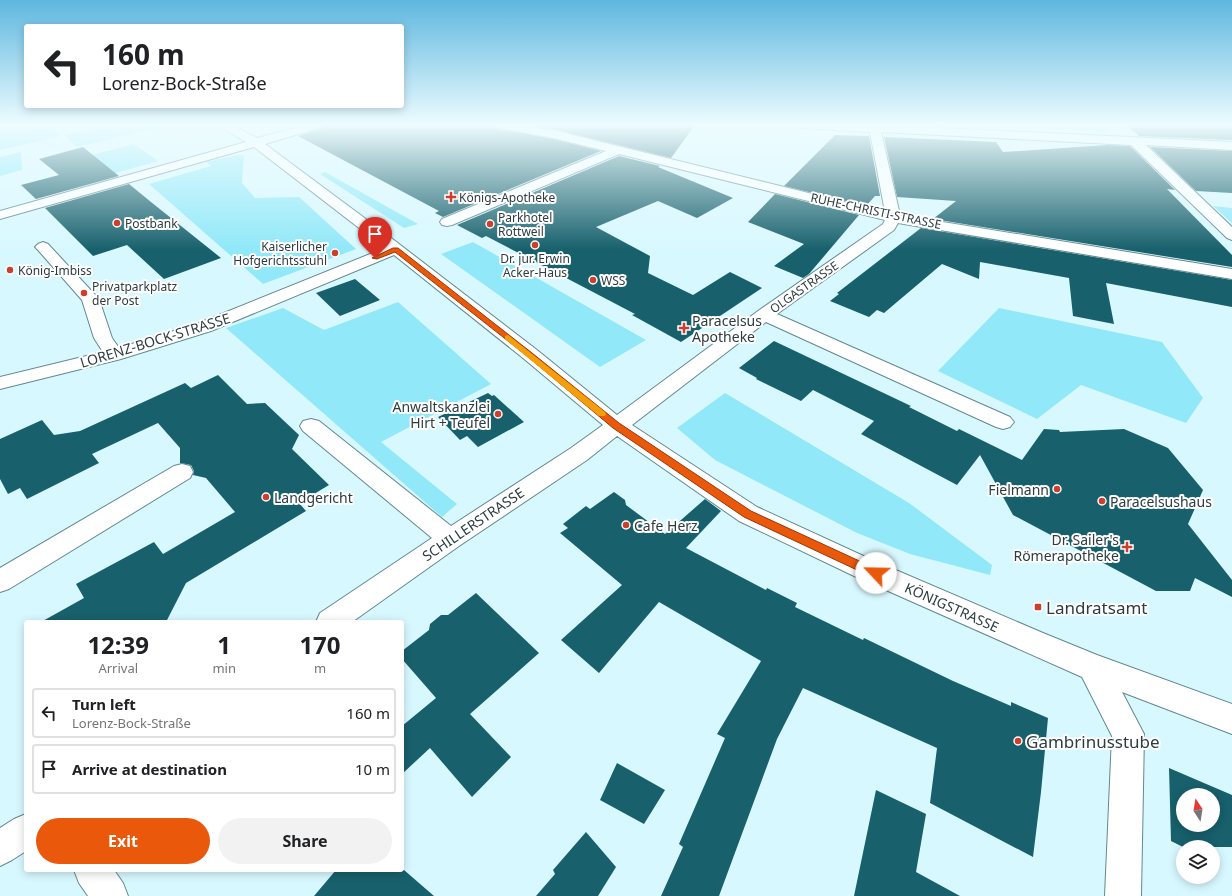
<!DOCTYPE html>
<meta charset="utf-8">
<style>
body{margin:0;font-family:"Noto Sans",sans-serif;background:#f2f2f2;color:#202124;height:100vh;display:flex;flex-direction:column;font-size:15px;white-space:nowrap}
*{box-sizing:border-box;margin:0}
p{font-size:13px;color:#757577}
.icon{flex:none;width:22px;height:22px;fill:none;stroke:currentColor;stroke-width:2;stroke-linecap:round;stroke-linejoin:round}
.map{position:relative;flex:1;overflow:hidden}
.side{position:absolute;left:24px;top:620px;width:380px;height:252px;display:flex;flex-direction:column;background:#fff;border-radius:4px;box-shadow:0 2px 10px #0003}
.side>*{flex:none}
.hud{position:absolute;left:24px;top:24px;width:380px;height:84px;border-radius:4px;box-shadow:0 2px 10px #0003;background:#fff;color:#202124;overflow:hidden}
.needle{width:26px;rotate:348deg}
.fabs{position:absolute;left:1176px;top:788px;display:grid;gap:8px}
.fabs a{display:grid;place-items:center;width:44px;height:44px;border-radius:50%;background:#fff;box-shadow:0 2px 10px #0003;font-size:20px}
.pin{position:absolute;display:grid;place-items:center;width:34px;height:34px;color:#fff;margin:-41px -17px;border-radius:50% 50% 50% 0;rotate:-45deg;box-shadow:0 0 4px #0007}
.pin .icon{rotate:45deg}
.me{position:absolute;width:44px;margin:-22px;rotate:294deg;stroke-linejoin:round;filter:drop-shadow(0 0 3px #0008)}
.turn{display:flex;align-items:center;gap:14px;height:84px;padding:0 12px;font-size:18px}
.turn .icon{width:52px;height:52px;stroke-width:2.5}
.turn b{display:block;font-size:28px;line-height:34px}
.eta{display:flex;justify-content:space-evenly;align-items:center;height:68px;text-align:center}
.eta b{font-size:24px;font-weight:700;line-height:28px}
.primary-button{display:flex;gap:8px;margin-top:auto;padding:8px 12px}
.primary-button a{flex:1;height:46px;border-radius:24px;background:#ea580c;color:#fff;font-size:16px;font-weight:700;line-height:46px;text-align:center}
.primary-button a+a{background:#f2f2f2;color:#202124}
ul{padding:0;list-style:none}
li{display:flex;align-items:center;gap:12px;height:50px;margin:0 8px 6px;padding:0 4px;border:2px solid #e0e0e0;border-radius:4px}
li div{flex:1}
li b{display:block;font-size:15px}
li em{font-style:normal}
.map>svg:first-child{display:block}
.green{fill:#90e8f8}
.building{fill:#17606c;fill-rule:evenodd}
.lines{fill:none;stroke-linecap:round;stroke-linejoin:round}
.minor-casing{stroke:#62888f;stroke-width:2}
.minor{fill:#fff;fill-rule:evenodd}
.route{fill:#ea580c;stroke:#983908}
.slow{fill:#f59e0b}
.poi-dot{fill:#cb3f2c;stroke:#fff;stroke-width:1.5}
.labels{text-anchor:middle;dominant-baseline:central;stroke-width:4;stroke-linejoin:round;paint-order:stroke}
.far-poi-label{font-size:12px;fill:#2c3c3f;stroke:#fff;text-anchor:start}
.far-street-label{font-size:12px;fill:#2c3c3f;stroke:#fff}
.poi-label{font-size:14px;fill:#2c3c3f;stroke:#fff;text-anchor:start}
.street-label{font-size:14px;fill:#2c3c3f;stroke:#fff}
.near-poi-label{font-size:17px;fill:#2c3c3f;stroke:#fff;text-anchor:start}
</style>
<div class="map">
<svg width="1232" height="896" viewBox="0 0 1232 896">
<rect width="100%" height="100%" fill="#d8f8ff"/>
<path class="green" d="M 0,125 L 52,125 L 61,136 L 0,150 Z
M 108,125 L 170,125 L 77,147 L 64,135 Z
M 1029,125 L 1102,125 L 1109,132 L 1032,128 Z
M 134,144 L 158,161 L 98,178 L 76,159 Z
M 21,152 L 22,170 L 0,176 L 0,157 Z
M 244,155 L 242,183 L 255,198 L 299,197 L 356,249 L 263,284 L 149,184 L 211,166 L 206,162 L 233,156 Z
M 325,172 L 418,224 L 404,228 L 320,174 Z
M 1213,206 L 1232,208 L 1232,223 Z
M 473,242 L 646,340 L 600,367 L 441,254 Z
M 398,302 L 491,384 L 381,442 L 457,504 L 442,517 L 226,328 L 283,308 L 324,330 Z
M 999,308 L 1162,342 L 1203,398 L 1186,423 L 1081,385 L 1037,419 L 938,371 Z
M 725,393 L 909,503 L 992,565 L 990,575 L 910,554 L 857,533 L 715,460 L 677,428 Z"/>
<path class="building" d="M 324,125 L 494,125 L 495,128 L 500,129 L 553,139 L 601,151 L 443,217 L 435,213 L 439,211 L 298,136 L 322,128 Z
M 525,125 L 695,125 L 671,158 L 553,129 Z
M 1126,125 L 1232,125 L 1232,140 L 1139,136 Z
M 835,135 L 869,136 L 880,196 L 875,196 L 866,206 L 784,186 Z
M 884,137 L 996,142 L 1003,152 L 1107,145 L 1130,146 L 1175,190 L 1167,189 L 1232,255 L 1232,267 L 933,219 L 956,201 L 897,197 Z
M 83,147 L 119,176 L 36,199 L 21,185 L 59,175 L 39,159 Z
M 1150,147 L 1232,151 L 1232,193 L 1196,191 Z
M 619,156 L 660,166 L 658,167 L 733,198 L 697,218 L 658,201 L 596,227 L 650,256 L 648,273 L 693,295 L 730,272 L 762,288 L 681,342 L 632,315 L 635,314 L 486,236 L 482,238 L 457,225 Z
M 129,184 L 151,202 L 221,258 L 164,279 L 127,245 L 93,256 L 45,208 Z
M 775,194 L 859,215 L 809,274 L 803,278 L 774,266 L 804,244 L 748,222 Z
M 921,228 L 1232,280 L 1232,307 L 1106,283 L 1114,324 L 1073,316 L 1069,278 L 980,262 L 979,279 L 942,264 L 884,313 L 877,310 L 869,317 L 830,301 L 839,294 L 837,293 Z
M 355,279 L 380,300 L 340,316 L 316,293 Z
M 774,341 L 911,406 L 909,407 L 957,431 L 959,429 L 1022,460 L 1044,429 L 1059,430 L 1060,432 L 1124,429 L 1168,448 L 1203,490 L 1188,524 L 1232,580 L 1232,597 L 1195,578 L 1190,591 L 1156,591 L 1013,515 L 980,455 L 957,485 L 861,434 L 874,421 L 813,390 L 801,401 L 756,379 L 757,378 L 739,368 Z
M 218,375 L 247,404 L 265,403 L 299,435 L 292,449 L 329,485 L 299,503 L 306,511 L 186,583 L 166,622 L 41,622 L 84,598 L 76,584 L 154,542 L 163,554 L 235,512 L 206,478 L 193,475 L 194,471 L 191,465 L 180,463 L 180,448 L 158,423 L 92,454 L 99,463 L 27,499 L 20,488 L 8,494 L 0,479 L 0,439 L 42,420 L 54,435 L 80,431 L 185,383 L 191,388 Z
M 488,393 L 492,396 L 494,395 L 524,422 L 478,447 L 467,436 L 460,440 L 438,417 Z
M 614,492 L 625,500 L 626,505 L 665,534 L 705,499 L 721,511 L 686,548 L 766,590 L 767,588 L 797,603 L 795,607 L 863,640 L 864,638 L 953,681 L 1011,706 L 1011,702 L 1048,718 L 1041,792 L 1033,857 L 930,803 L 937,748 L 803,688 L 777,739 L 719,896 L 661,896 L 683,847 L 679,844 L 725,738 L 717,734 L 761,661 L 659,602 L 599,673 L 561,640 L 622,585 L 560,533 L 568,528 L 563,524 L 586,506 L 590,509 Z
M 476,593 L 539,653 L 470,714 L 511,757 L 472,797 L 430,748 L 402,774 L 402,726 L 436,698 L 402,659 L 402,651 L 429,630 L 430,624 L 441,615 L 448,615 Z
M 617,763 L 665,790 L 644,824 L 600,800 Z
M 1169,768 L 1232,795 L 1232,847 L 1183,847 L 1171,841 ZM 1183,795 L 1213,795 L 1213,825 L 1183,825 Z
M 876,790 L 926,814 L 916,872 L 960,896 L 854,896 Z
M 586,832 L 616,867 L 598,896 L 536,896 L 555,874 L 553,870 Z
M 336,870 L 404,870 L 434,896 L 314,896 Z"/>
<g class="lines">
<g class="minor-casing">
<path id="minor" d="M 220,125 L 233,125 L 257,138 L 307,125 L 323,125 L 322,127 L 265,144 L 386,234 L 537,350 L 617,415 L 758,311 L 883,224 L 885,220 L 619,154 L 452,225 L 447,226 L 442,225 L 440,222 L 442,219 L 606,151 L 553,138 L 500,128 L 496,127 L 495,125 L 518,125 L 553,130 L 885,212 L 870,132 L 802,128 L 798,127 L 797,125 L 879,125 L 1232,142 L 1232,150 L 1146,145 L 1232,227 L 1232,240 L 1227,238 L 1131,145 L 881,132 L 900,215 L 1232,269 L 1232,279 L 898,223 L 894,230 L 777,314 L 1010,417 L 1014,422 L 1010,427 L 1003,429 L 996,427 L 766,322 L 632,425 L 757,507 L 870,559 L 1043,633 L 1097,655 L 1232,704 L 1232,734 L 1122,692 L 1144,734 L 1141,896 L 1105,896 L 1112,736 L 1082,677 L 852,575 L 739,521 L 617,436 L 587,460 L 459,546 L 352,622 L 316,622 L 320,613 L 432,538 L 303,431 L 300,426 L 303,421 L 311,419 L 319,421 L 451,526 L 571,448 L 603,425 L 523,358 L 394,255 L 211,331 L 121,359 L 0,389 L 0,377 L 103,352 L 94,338 L 82,300 L 38,250 L 35,247 L 38,244 L 43,242 L 48,244 L 99,299 L 112,338 L 119,348 L 199,323 L 385,248 L 254,147 L 0,219 L 0,211 L 246,142 L 221,127 Z
M 182,464 L 190,466 L 193,472 L 190,478 L 9,589 L 0,592 L 0,568 L 174,466 Z
M 26,814 L 26,851 L 12,860 L 0,866 L 0,828 L 14,819 Z
M 74,870 L 114,870 L 123,883 L 128,896 L 88,896 L 79,883 Z"/>
</g>
<use href="#minor" class="minor"/>
</g>
<linearGradient id="sky" x2="0" y2="1"><stop stop-color="#5eb7df"/><stop offset="0.5" stop-color="#edfcff"/><stop offset="1" stop-color="#edfcff" stop-opacity="0"/></linearGradient>
<rect width="1232" height="250" fill="url(#sky)"/>
<path class="route" d="M 393,248 L 398,248 L 532,353 L 619,423 L 751,511 L 879,570 L 881,573 L 879,577 L 876,578 L 872,577 L 744,517 L 613,428 L 527,356 L 395,252 L 377,259 L 372,258 Z"/>
<path class="slow" d="M 508,335 L 605,412 L 606,414 L 605,416 L 599,416 L 505,339 L 505,336 Z"/>
<g class="poi-dot">
<path d="M449 191h4v4h4v4h-4v4h-4v-4h-4v-4h4z"/>
<circle cx="117" cy="223" r="4"/>
<circle cx="490" cy="224" r="4"/>
<circle cx="535" cy="245" r="4"/>
<circle cx="335" cy="253" r="4"/>
<circle cx="10" cy="270" r="4"/>
<circle cx="593" cy="280" r="4"/>
<circle cx="84" cy="293" r="4"/>
<path d="M682 322h4v4h4v4h-4v4h-4v-4h-4v-4h4z"/>
<circle cx="498" cy="414" r="4"/>
<circle cx="1057" cy="489" r="4"/>
<circle cx="266" cy="497" r="4"/>
<circle cx="1102" cy="501" r="4"/>
<circle cx="626" cy="525" r="4"/>
<path d="M1125 541h4v4h4v4h-4v4h-4v-4h-4v-4h4z"/>
<rect x="1034" y="603" width="8" height="8" rx="2"/>
<circle cx="1018" cy="741" r="4"/>
</g>
<g class="labels">
<g class="far-poi-label">
<text x="459" y="197">Königs-Apotheke</text>
<text x="498" y="217">Parkhotel<tspan x="498" dy="14">Rottweil</tspan></text>
<text x="125" y="223">Postbank</text>
<text x="327" y="246" text-anchor="end">Kaiserlicher<tspan x="327" dy="14">Hofgerichtsstuhl</tspan></text>
<text x="535" y="258" text-anchor="middle">Dr. jur. Erwin<tspan x="535" dy="14">Acker-Haus</tspan></text>
<text x="18" y="270">König-Imbiss</text>
<text x="601" y="280">WSS</text>
<text x="92" y="286">Privatparkplatz<tspan x="92" dy="14">der Post</tspan></text>
</g>
<g class="far-street-label">
<text transform="translate(876 211) rotate(12)">RUHE-CHRISTI-STRASSE</text>
<text transform="translate(804 287) rotate(-35)">OLGASTRASSE</text>
</g>
<g class="poi-label">
<text x="692" y="320">Paracelsus<tspan x="692" dy="16">Apotheke</tspan></text>
<text x="490" y="406" text-anchor="end">Anwaltskanzlei<tspan x="490" dy="16">Hirt + Teufel</tspan></text>
<text x="1049" y="489" text-anchor="end">Fielmann</text>
<text x="274" y="497">Landgericht</text>
<text x="1110" y="501">Paracelsushaus</text>
<text x="634" y="525">Cafe Herz</text>
<text x="1119" y="539" text-anchor="end">Dr. Sailer's<tspan x="1119" dy="16">Römerapotheke</tspan></text>
</g>
<g class="street-label">
<text transform="translate(155 340) rotate(-17)">LORENZ-BOCK-STRASSE</text>
<text transform="translate(473 524) rotate(-34)">SCHILLERSTRASSE</text>
<text transform="translate(952 607) rotate(24)">KÖNIGSTRASSE</text>
</g>
<g class="near-poi-label">
<text x="1046" y="607">Landratsamt</text>
<text x="1026" y="741">Gambrinusstube</text>
</g>
</g>
</svg>
<div class="fabs">
<a><svg class="needle" viewBox="-14 -14 28 28"><path d="M0-13l5 13h-10z" fill="#e53935"/><path d="M0 13l5-13h-10z" fill="#757577"/></svg></a>
<a><svg class="icon" aria-label="layers" viewBox="0 0 24 24"><path d="M12 4l9 5-9 5-9-5zM3 14l9 5 9-5"/></svg></a>
</div>
<div class="pin" style="left:375px;top:258px;background:#d93025"><svg class="icon" aria-label="arrive" viewBox="0 0 24 24"><path d="M6 21V4h12l-3 4 3 4H6"/></svg></div>
<svg class="me" style="left:876px;top:573px" viewBox="-20 -20 40 40"><circle r="19" fill="#fff"/><path d="M0-13L10 11 0 6-10 11z" fill="#ea580c"/></svg>
<div class="hud">
<div class="turn"><svg class="icon" aria-label="left" viewBox="0 0 24 24"><path d="M17 20v-9H6M10 6l-5 5 5 5"/></svg><div><b>160 m</b>Lorenz-Bock-Straße</div></div>
</div>
<section class="side">
<div class="eta">
<div><b>12:39</b><p>Arrival</p></div>
<div><b>1</b><p>min</p></div>
<div><b>170</b><p>m</p></div>
</div>
<ul>
<li><svg class="icon" aria-label="left" viewBox="0 0 24 24"><path d="M17 20v-9H6M10 6l-5 5 5 5"/></svg><div><b>Turn left</b><p>Lorenz-Bock-Straße</p></div><em>160 m</em></li>
<li><svg class="icon" aria-label="arrive" viewBox="0 0 24 24"><path d="M6 21V4h12l-3 4 3 4H6"/></svg><div><b>Arrive at destination</b></div><em>10 m</em></li>
</ul>
<div class="primary-button"><a>Exit</a><a>Share</a></div>
</section>
</div>
